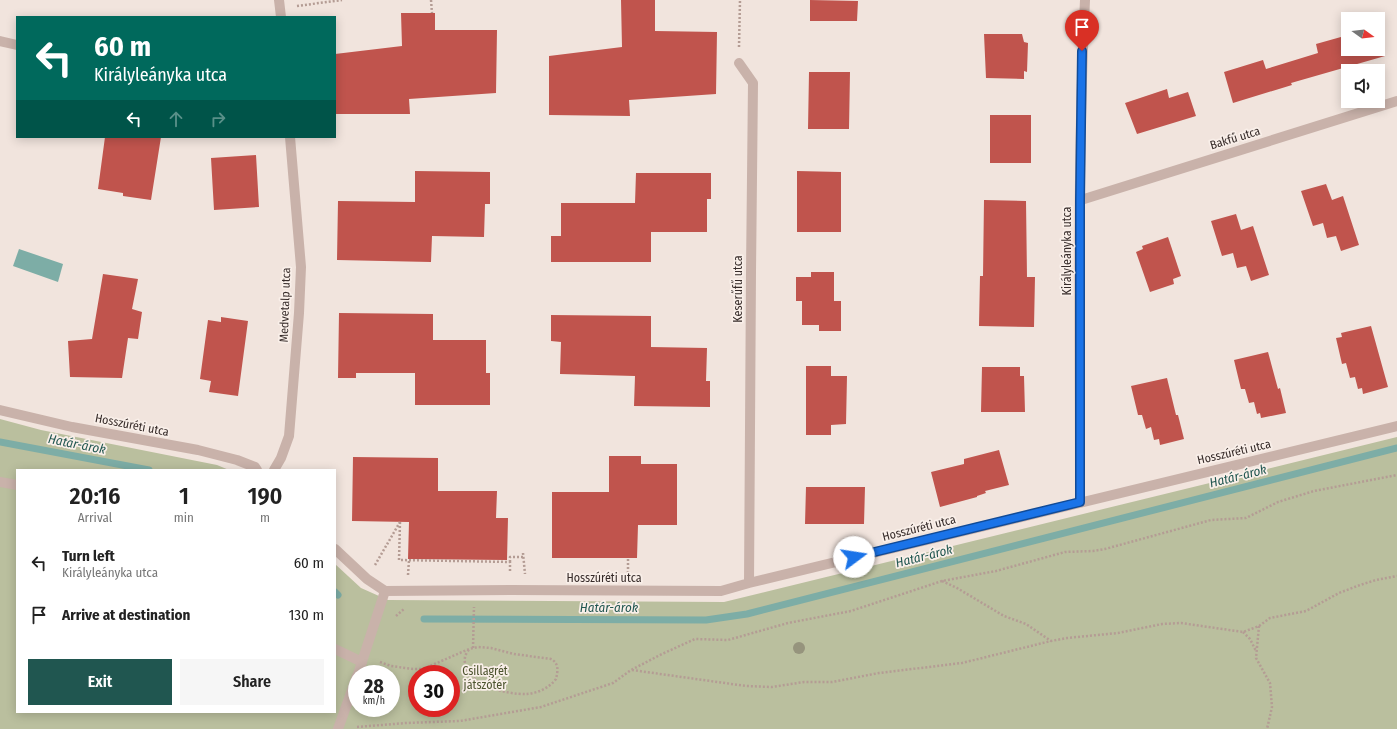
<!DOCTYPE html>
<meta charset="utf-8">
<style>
body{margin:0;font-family:"Fira Sans Condensed",sans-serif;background:#f6f6f6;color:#222;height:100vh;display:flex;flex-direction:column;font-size:15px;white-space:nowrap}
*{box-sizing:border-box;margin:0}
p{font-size:13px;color:#767676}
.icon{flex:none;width:22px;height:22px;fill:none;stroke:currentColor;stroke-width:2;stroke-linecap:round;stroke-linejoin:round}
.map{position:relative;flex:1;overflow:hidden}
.side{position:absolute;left:16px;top:469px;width:320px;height:244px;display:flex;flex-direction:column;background:#fff;border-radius:0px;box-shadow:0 2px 10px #0003}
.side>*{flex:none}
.guide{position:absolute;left:16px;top:16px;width:320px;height:122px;border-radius:0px;box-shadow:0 2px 10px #0003;background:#00695c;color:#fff;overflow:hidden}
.needle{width:26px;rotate:105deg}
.controls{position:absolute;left:1341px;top:12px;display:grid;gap:8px}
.controls a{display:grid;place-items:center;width:44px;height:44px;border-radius:0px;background:#fff;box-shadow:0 2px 10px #0003;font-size:20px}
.speed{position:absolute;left:348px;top:665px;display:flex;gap:8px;font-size:20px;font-weight:700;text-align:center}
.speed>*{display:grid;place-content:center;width:52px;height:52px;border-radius:50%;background:#fff;box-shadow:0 2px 10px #0003;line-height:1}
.speed small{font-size:10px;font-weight:400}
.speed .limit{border:6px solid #d22;background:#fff;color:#111}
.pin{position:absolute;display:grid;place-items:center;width:34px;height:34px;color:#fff;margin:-41px -17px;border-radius:50% 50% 50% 0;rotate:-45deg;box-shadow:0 0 4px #0007}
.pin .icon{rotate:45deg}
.me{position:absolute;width:44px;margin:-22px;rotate:76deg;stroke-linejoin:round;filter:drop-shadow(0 0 3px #0008)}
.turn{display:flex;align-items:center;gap:14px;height:84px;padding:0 12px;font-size:18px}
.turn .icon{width:52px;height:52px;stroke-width:2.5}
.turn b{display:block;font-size:28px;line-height:34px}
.lanes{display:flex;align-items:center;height:38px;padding:0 12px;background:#0003;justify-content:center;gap:20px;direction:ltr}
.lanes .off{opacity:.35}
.eta{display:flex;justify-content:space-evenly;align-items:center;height:68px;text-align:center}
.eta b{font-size:24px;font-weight:600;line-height:28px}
.cta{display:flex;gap:8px;margin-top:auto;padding:8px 12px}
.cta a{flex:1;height:46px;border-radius:0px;background:#205650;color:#fff;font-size:16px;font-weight:600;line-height:46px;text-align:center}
.cta a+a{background:#f6f6f6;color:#222}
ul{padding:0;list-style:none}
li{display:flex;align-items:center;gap:12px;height:52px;padding:0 12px}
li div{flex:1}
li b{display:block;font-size:15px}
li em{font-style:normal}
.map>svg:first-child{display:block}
.green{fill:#babf9e;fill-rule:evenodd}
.water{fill:#7dada6}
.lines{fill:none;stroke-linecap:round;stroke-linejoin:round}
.stream{stroke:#7dada6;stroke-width:7}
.building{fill:#c0544d}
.path{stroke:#b49c94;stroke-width:2.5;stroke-dasharray:2 2;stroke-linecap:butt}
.service{stroke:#c9b2aa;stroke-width:10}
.minor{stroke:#c9b2aa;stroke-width:10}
.tree{fill:#96947d}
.route-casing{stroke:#114b97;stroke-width:10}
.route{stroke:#1a73e8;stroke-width:7}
.labels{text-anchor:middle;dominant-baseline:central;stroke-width:3.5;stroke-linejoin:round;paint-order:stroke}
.street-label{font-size:12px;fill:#362b29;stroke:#f9efe9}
.park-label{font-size:12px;fill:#4c532e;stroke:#f9efe9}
.water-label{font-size:13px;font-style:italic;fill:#205650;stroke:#f9efe9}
</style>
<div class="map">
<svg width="1397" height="729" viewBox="0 0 1397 729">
<rect width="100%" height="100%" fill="#f1e4dd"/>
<path class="green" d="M 0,419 L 41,430 L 217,465 L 229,470 L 17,470 L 17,712 L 335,712 L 335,564 L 361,588 L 388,600 L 724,602 L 1397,437 L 1397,729 L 0,729 ZM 357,674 L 391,674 L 391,708 L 357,708 ZM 417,674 L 451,674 L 451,708 L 417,708 Z"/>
<path class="water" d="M 19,249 L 63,264 L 58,282 L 13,266 Z"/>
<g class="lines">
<path class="stream" d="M 0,442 L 149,470
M 335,592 L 338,595
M 424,619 L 706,620 L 747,614 L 1397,448"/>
</g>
<path class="building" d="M 621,0 L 655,0 L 655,31 L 717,32 L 716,94 L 629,100 L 630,116 L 549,115 L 549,56 L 622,47 Z
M 810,0 L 858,1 L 857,21 L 810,21 Z
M 401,13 L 435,13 L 435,30 L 497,30 L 496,93 L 409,99 L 410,114 L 335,114 L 335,54 L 402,46 Z
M 984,34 L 1022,34 L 1024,42 L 1028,43 L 1027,72 L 1024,71 L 1024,79 L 986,78 Z
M 1348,35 L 1348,49 L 1378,49 L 1378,36 L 1379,35 L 1385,56 L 1291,83 L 1292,85 L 1233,103 L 1224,72 L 1263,60 L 1266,69 L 1318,53 L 1316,44 Z
M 809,72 L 850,72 L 849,129 L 808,129 Z
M 1167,89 L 1169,98 L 1188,92 L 1196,116 L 1137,134 L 1125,103 Z
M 990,115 L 1031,115 L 1031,163 L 990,163 Z
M 105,137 L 161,137 L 151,200 L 123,196 L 123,193 L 98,189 Z
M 256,155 L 259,207 L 214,210 L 211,158 Z
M 415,171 L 490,172 L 490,204 L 485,204 L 484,237 L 432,236 L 431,262 L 337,260 L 338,201 L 415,202 Z
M 797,171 L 841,172 L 841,232 L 797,232 Z
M 636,173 L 711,173 L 711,199 L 707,199 L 707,232 L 651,232 L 651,262 L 551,262 L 551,236 L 561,236 L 561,203 L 635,203 Z
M 1326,184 L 1332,200 L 1343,196 L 1359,245 L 1341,251 L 1336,236 L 1327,238 L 1323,223 L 1313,226 L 1301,191 Z
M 984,200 L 1026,201 L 1027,277 L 1035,277 L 1034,327 L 979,326 L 980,276 L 983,276 Z
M 1236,214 L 1241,230 L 1253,226 L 1269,275 L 1251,281 L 1246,266 L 1237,268 L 1233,253 L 1222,256 L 1211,221 Z
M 1168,237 L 1181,276 L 1173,279 L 1174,284 L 1150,292 L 1136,252 L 1143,249 L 1142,246 Z
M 811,272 L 834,272 L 834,301 L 841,301 L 841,331 L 819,331 L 819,325 L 802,325 L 802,301 L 796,301 L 796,277 L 811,277 Z
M 103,274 L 138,279 L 132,309 L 142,312 L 138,339 L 128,338 L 122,378 L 70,377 L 68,341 L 92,339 Z
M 339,313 L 433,314 L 433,340 L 486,340 L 486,373 L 490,373 L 490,405 L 415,405 L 415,373 L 356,373 L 356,378 L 338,378 Z
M 551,315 L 651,316 L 651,347 L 707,348 L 706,381 L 710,381 L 710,407 L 634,406 L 635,376 L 560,374 L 561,342 L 551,341 Z
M 221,317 L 248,321 L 238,396 L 209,392 L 211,381 L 200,379 L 208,320 L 221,322 Z
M 1371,326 L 1388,387 L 1363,394 L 1362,388 L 1358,389 L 1355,377 L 1350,378 L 1346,363 L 1342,364 L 1336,338 L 1342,337 L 1341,333 Z
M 1268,352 L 1278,389 L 1280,388 L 1286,413 L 1261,418 L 1260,413 L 1257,414 L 1254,402 L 1249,403 L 1245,389 L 1241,389 L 1234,360 Z
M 806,366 L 831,366 L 831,376 L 847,376 L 846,424 L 831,425 L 831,435 L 806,435 Z
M 982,367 L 1020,367 L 1020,376 L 1024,376 L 1025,412 L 981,412 Z
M 1167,378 L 1176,415 L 1178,415 L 1184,439 L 1160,445 L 1159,439 L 1154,440 L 1151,427 L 1146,429 L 1142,415 L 1138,415 L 1131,386 Z
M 999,450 L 1009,485 L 985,491 L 986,493 L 977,496 L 977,497 L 940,507 L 931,472 L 964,464 L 964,459 Z
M 609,456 L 641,456 L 641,464 L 677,464 L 677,525 L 638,525 L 637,558 L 552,558 L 552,492 L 609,492 Z
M 353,457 L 438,458 L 438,491 L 497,491 L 496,518 L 508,518 L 507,560 L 408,559 L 409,522 L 352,521 Z
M 806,487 L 865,487 L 864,524 L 805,524 Z"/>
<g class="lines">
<path class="path" d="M 431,0 L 432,13
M 297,6 L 342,0
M 739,47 L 740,0
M 400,522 L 399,560 L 510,562 L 510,573
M 523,553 L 525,574
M 510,562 L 510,557 L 523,557
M 375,565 L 400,522
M 628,573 L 628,558
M 408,575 L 409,560
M 942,581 L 957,588 L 1004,616 L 1026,624 L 1051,641
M 396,616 L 404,609
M 1259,626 L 1256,658 L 1270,683 L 1272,707 L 1267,729
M 1243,632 L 1250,639 L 1256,651
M 473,648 L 474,607
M 380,662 L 391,666 L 413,669 L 423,669 L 469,649 L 478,647 L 491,648 L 514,654 L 551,659 C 559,663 558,671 556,679 C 549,688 538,693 527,694 C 507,695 461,684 465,657 C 465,655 468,651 469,649
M 632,670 L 746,686 L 772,687 L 804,682 L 832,682 L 879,673 L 962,663 L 1051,641 L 1067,638 L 1118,633 L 1162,624 L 1181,623 L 1243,632 L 1259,626 L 1270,618 L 1306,611 L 1339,593 L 1360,585 L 1376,580 L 1397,576
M 357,727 L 406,723 L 460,721 L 541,707 L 613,683 L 631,670 L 662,654 L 695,639 L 728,640 L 788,623 L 851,611 L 942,581 L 996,571 L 1065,552 L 1093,551 L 1105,549 L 1211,520 L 1246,518 L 1278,502 L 1314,491 L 1397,475"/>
<path class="service" d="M 0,482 L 17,485
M 335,649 L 362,662"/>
<path class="minor" d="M 279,0 L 281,17
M 0,41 L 17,45
M 739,63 L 753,83 L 751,272 L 749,583
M 1081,200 L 1397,101
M 0,410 L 72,427 L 198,450 L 237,460 L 255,467 L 257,470
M 274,470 L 281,458 L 289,436 L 299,313 L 301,267 L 290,137
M 1080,502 C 1080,335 1077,167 1085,0
M 335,549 L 367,579 L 385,591 L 510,590 L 721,591 L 749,583 L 1397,426
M 358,674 L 385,591
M 338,729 L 357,676"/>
</g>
<g class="tree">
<circle cx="859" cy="551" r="6"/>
<circle cx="799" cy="648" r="6"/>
</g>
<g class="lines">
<g class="route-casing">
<path id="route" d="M 854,557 L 1080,502 L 1080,200 L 1082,51"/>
</g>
<use href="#route" class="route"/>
</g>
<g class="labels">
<g class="street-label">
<text transform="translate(1235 138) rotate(-17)">Bakfű utca</text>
<text transform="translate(1067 251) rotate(-90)">Királyleányka utca</text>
<text transform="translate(738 289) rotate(-90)">Keserűfű utca</text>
<text transform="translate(285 305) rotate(-88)">Medvetalp utca</text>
<text transform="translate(132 425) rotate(11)">Hosszúréti utca</text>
<text transform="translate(1234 452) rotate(-13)">Hosszúréti utca</text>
<text transform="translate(919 528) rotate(-14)">Hosszúréti utca</text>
<text x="604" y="578">Hosszúréti utca</text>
</g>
<g class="park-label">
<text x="485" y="671">Csillagrét<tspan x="485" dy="14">játszótér</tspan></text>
</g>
<g class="water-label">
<text transform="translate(77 444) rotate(11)">Határ-árok</text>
<text transform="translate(1238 476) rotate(-14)">Határ-árok</text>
<text transform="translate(924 556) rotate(-14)">Határ-árok</text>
<text x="609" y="607">Határ-árok</text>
</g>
</g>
</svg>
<div class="controls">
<a><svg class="needle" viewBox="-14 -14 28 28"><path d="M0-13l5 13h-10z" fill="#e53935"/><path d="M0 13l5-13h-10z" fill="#767676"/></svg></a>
<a><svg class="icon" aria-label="sound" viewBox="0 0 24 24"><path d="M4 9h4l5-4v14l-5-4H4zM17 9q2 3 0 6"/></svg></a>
</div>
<div class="speed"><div>28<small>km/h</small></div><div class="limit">30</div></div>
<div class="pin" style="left:1082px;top:51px;background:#d93025"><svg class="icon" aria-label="arrive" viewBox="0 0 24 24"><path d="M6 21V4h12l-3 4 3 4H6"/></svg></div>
<svg class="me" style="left:854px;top:557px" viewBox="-20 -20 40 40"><circle r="19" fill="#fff"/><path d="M0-13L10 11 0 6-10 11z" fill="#1a73e8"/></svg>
<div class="guide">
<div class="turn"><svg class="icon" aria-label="left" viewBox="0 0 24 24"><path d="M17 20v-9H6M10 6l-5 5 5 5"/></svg><div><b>60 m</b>Királyleányka utca</div></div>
<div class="lanes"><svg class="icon" aria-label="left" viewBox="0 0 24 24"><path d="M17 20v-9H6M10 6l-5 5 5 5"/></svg><svg class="icon off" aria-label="ahead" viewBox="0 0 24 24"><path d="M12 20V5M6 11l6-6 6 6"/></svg><svg class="icon off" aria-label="right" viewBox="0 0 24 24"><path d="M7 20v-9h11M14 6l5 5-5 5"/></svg></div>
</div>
<section class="side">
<div class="eta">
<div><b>20:16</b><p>Arrival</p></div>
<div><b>1</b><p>min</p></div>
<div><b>190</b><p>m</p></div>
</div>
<ul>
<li><svg class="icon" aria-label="left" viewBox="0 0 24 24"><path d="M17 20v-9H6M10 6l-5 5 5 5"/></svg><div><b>Turn left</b><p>Királyleányka utca</p></div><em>60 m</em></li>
<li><svg class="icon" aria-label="arrive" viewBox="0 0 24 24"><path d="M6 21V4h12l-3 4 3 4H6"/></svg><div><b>Arrive at destination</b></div><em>130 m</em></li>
</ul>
<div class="cta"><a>Exit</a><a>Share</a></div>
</section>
</div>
